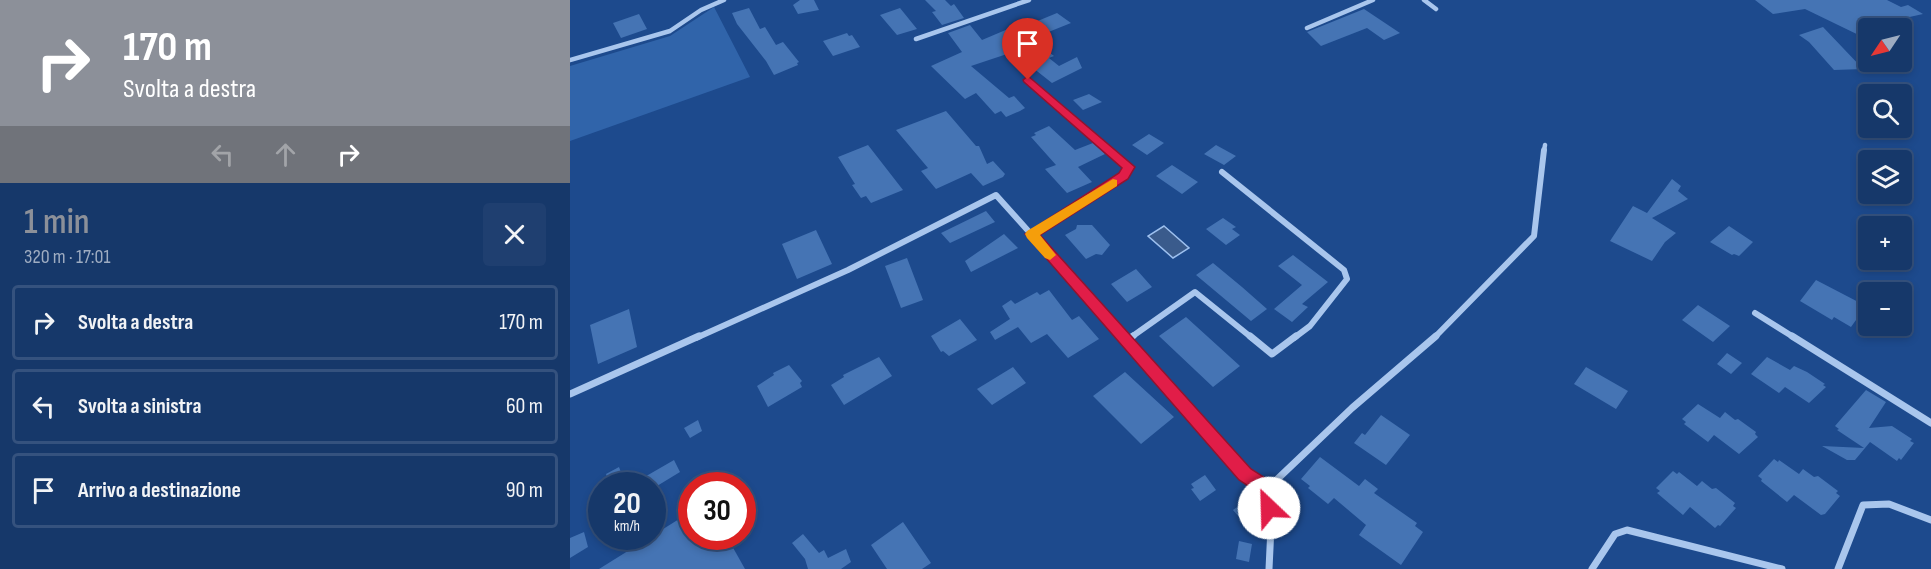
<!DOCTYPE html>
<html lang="it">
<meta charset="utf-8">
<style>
body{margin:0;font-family:"Sofia Sans Condensed",sans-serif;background:#1f3f70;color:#f1f3f6;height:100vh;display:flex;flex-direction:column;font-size:22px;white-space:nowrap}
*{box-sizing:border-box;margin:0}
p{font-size:20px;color:#9eacc1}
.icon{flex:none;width:33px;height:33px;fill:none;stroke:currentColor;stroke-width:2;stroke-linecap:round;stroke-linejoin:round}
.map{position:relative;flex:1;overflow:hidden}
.sheet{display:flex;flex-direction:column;background:#16386a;width:570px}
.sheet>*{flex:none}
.banner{background:#8c9099;color:#fff;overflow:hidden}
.needle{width:39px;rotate:235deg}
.controls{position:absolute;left:1288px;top:18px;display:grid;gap:12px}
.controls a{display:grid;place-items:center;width:54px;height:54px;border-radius:6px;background:#16386a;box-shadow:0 3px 9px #0003,0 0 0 2px #35527e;font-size:30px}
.speed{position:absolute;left:18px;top:472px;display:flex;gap:12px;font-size:30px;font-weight:700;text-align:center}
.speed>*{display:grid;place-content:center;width:78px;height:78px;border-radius:50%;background:#16386a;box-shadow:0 3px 9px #0003,0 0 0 2px #35527e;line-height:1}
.speed small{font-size:15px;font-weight:400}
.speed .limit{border:9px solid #d22;background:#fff;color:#111}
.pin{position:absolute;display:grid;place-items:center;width:51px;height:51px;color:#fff;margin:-62px -26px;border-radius:50% 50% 50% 0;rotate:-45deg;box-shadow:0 0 6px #0007}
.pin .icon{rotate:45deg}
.me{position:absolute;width:66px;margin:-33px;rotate:336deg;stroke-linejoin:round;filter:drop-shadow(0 0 4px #0008)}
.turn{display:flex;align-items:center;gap:21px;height:126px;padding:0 24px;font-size:27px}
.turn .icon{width:78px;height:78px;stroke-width:2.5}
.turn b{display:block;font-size:42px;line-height:51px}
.lanes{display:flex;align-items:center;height:57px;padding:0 24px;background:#0003;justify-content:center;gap:30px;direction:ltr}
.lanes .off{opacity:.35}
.round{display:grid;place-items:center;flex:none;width:63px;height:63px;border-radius:6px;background:#1f3f70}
.head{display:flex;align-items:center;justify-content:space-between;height:102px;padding:0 24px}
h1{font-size:36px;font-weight:600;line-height:45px;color:#8c9099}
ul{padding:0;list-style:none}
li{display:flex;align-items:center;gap:18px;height:75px;margin:0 12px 9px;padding:0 12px;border:3px solid #35527e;border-radius:6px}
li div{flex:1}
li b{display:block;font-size:22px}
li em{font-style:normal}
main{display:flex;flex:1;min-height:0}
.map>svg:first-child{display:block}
.green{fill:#3064aa}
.water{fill:#3a5b8c;stroke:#9dc0ef;stroke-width:1.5}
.building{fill:#4574b4}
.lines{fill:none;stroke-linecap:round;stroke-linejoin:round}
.minor-far2{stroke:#a9c6ed;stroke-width:4.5}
.minor-far1{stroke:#a9c6ed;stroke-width:6}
.minor{stroke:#a9c6ed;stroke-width:7}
.route{fill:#e11d48;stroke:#92132f;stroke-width:1.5}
.slow{fill:#f59e0b}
</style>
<main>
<section class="sheet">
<div class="banner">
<div class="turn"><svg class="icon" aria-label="right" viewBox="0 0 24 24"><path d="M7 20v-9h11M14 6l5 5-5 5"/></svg><div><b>170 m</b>Svolta a destra</div></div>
<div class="lanes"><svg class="icon off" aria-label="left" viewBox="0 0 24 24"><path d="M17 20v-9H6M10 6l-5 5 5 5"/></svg><svg class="icon off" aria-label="ahead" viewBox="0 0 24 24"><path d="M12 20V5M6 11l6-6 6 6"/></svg><svg class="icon" aria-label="right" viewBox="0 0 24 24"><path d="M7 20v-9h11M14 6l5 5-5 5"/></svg></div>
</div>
<div class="head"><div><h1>1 min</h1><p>320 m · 17:01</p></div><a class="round"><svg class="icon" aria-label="close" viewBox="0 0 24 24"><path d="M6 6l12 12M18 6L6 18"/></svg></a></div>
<ul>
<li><svg class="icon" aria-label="right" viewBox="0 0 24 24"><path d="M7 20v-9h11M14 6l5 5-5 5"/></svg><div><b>Svolta a destra</b></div><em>170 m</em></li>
<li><svg class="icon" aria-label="left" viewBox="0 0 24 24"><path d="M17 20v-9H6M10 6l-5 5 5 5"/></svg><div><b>Svolta a sinistra</b></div><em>60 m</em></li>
<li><svg class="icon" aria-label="arrive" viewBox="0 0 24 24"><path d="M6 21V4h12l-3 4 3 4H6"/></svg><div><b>Arrivo a destinazione</b></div><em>90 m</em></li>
</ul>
</section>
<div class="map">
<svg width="1361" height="569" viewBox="0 0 1361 569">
<rect width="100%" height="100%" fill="#1d4a8d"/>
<path class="green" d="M 144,7 L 180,77 L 0,141 L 0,66 L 100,36 Z"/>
<path class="water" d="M 594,226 L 619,248 L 603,258 L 578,236 Z"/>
<path class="building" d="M 230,0 L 244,0 L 249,10 L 228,14 L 223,5 Z
M 355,0 L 375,0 L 381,6 L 384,4 L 394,18 L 372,25 L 362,12 L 366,11 Z
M 1185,0 L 1317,0 L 1331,7 L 1338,5 L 1353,14 L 1335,18 L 1341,22 L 1318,28 L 1299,17 L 1299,40 L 1235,9 L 1203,14 Z
M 179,8 L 190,29 L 195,27 L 206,45 L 213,42 L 229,62 L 227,63 L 228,65 L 204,75 L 196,61 L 167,24 L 162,13 Z
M 330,8 L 347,29 L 327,35 L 310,15 Z
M 794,9 L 830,33 L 814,40 L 797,28 L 751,46 L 737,32 Z
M 487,13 L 501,23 L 461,39 L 484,56 L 479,58 L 489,66 L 507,57 L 512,68 L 482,83 L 443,52 L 401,66 L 439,98 L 444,96 L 455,108 L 450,111 L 436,117 L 431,111 L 425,114 L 406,93 L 395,99 L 361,66 L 392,52 L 378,33 L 400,25 L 412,40 L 450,24 L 453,27 Z
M 69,14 L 77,29 L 51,38 L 43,23 Z
M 1253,27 L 1293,69 L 1264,70 L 1239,42 L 1229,35 Z
M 277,33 L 279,36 L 282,35 L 290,47 L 263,56 L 253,41 Z
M 519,94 L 532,102 L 513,110 L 503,100 Z
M 376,111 L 406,146 L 409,146 L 417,164 L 423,161 L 435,174 L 433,177 L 413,186 L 401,173 L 366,189 L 351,171 L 358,168 L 326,130 Z
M 479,126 L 505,150 L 523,143 L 535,154 L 508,167 L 522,182 L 497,193 L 475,169 L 486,165 L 461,137 L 466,135 L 464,133 Z
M 579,134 L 594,143 L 577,155 L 562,145 Z
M 298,145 L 333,190 L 301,203 L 296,196 L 291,198 L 282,185 L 285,184 L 268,157 Z
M 646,145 L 666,156 L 654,165 L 634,154 Z
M 602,165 L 628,182 L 612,194 L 586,176 Z
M 1102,179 L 1111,186 L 1108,191 L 1118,199 L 1082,218 L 1106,233 L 1095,242 L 1082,261 L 1040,241 L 1063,206 L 1077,213 Z
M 416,211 L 425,222 L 380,243 L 371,233 Z
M 653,218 L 666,227 L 662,229 L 670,235 L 656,245 L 636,229 Z
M 507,225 L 522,225 L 540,245 L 532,255 L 526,254 L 516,259 L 495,235 L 506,229 Z
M 1159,226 L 1183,242 L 1169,256 L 1164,254 L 1162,255 L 1140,242 Z
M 246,230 L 262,264 L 227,279 L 212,244 Z
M 434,234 L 448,248 L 401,272 L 395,261 Z
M 723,255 L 758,282 L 732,304 L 738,307 L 722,322 L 704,309 L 732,285 L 708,266 Z
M 337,258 L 353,300 L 331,308 L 315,266 Z
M 643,263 L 672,287 L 697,309 L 681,321 L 626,275 Z
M 566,269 L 582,287 L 557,302 L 541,284 Z
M 1246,280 L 1296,306 L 1281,327 L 1264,317 L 1262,320 L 1230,301 Z
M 479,290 L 502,320 L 509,316 L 529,339 L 498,358 L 477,334 L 461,343 L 448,327 L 425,340 L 420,332 L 440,319 L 432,306 L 441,300 L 445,304 L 467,292 L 470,295 Z
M 1128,305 L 1160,326 L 1143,342 L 1112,320 Z
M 59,309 L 67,347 L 28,364 L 20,325 Z
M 616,317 L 670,366 L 643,387 L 589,336 Z
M 390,319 L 407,340 L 379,356 L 373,351 L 371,352 L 361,336 Z
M 1157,353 L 1172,363 L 1161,374 L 1147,364 Z
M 309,357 L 322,376 L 274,405 L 261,385 L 274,377 L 273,375 Z
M 1197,357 L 1220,370 L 1224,366 L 1237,372 L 1255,384 L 1253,385 L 1256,387 L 1239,403 L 1215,387 L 1209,393 L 1181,374 Z
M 219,365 L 232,381 L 230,383 L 232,387 L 198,407 L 187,386 L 204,375 L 203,373 Z
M 443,367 L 456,383 L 422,405 L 407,389 Z
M 1016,367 L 1058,391 L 1046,409 L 1004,384 Z
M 555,372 L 604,417 L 571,444 L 523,396 Z
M 1296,390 L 1316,402 L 1299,428 L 1322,426 L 1342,439 L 1340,441 L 1344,443 L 1331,460 L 1329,458 L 1327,461 L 1300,442 L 1285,460 L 1277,460 L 1252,446 L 1294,448 L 1267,430 L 1269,429 L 1265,426 Z
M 1128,404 L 1150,418 L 1155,412 L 1165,420 L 1168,419 L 1186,432 L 1185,434 L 1188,437 L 1169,454 L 1144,435 L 1138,442 L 1114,424 L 1116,422 L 1112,419 Z
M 811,415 L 840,435 L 816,465 L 784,443 L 792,433 L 795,435 Z
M 128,420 L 132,431 L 120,438 L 114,428 Z
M 750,457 L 789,486 L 795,479 L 808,489 L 804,493 L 847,523 L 845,526 L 853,532 L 831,565 L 789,535 L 796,525 L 764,498 L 758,504 L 738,488 L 740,486 L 731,479 Z
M 1204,459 L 1208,462 L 1209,460 L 1229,474 L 1233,469 L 1244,477 L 1248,476 L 1268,491 L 1266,493 L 1270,496 L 1255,514 L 1251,515 L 1224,495 L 1217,502 L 1191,481 L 1192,479 L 1188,476 Z
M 104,460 L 110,472 L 87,486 L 59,486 Z
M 49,467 L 56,486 L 40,486 L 36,474 Z
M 1103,471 L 1107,474 L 1109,472 L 1127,486 L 1132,481 L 1142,489 L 1146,488 L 1165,503 L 1163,506 L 1166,508 L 1150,526 L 1148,525 L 1145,528 L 1120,507 L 1113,515 L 1087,493 L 1090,491 L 1086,488 Z
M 635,475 L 646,490 L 630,501 L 621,489 L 624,488 L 621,484 Z
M 674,502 L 679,502 L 688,513 L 675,524 L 663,510 Z
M 122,511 L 122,537 L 157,537 L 175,569 L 29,569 Z
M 333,522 L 361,563 L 352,569 L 317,569 L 301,545 Z
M 14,532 L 18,547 L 0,558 L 0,538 Z
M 233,534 L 249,553 L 254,550 L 258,558 L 276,549 L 281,562 L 271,569 L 238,569 L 235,559 L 222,543 Z
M 669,541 L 682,544 L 679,562 L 666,559 Z"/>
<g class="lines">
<path class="minor-far2" d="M 854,0 L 866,9
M 737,28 L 803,0
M 346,39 L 459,0
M 0,60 L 100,31 L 131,10 L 154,0
M 458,80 L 541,151
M 974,151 L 975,145"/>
<path class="minor-far1" d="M 652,172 L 774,270 L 777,279 L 740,326 L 724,338
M 461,234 L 553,176 L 559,167 L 539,150
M 1185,313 L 1225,338
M 126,338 L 278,270 L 426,195 L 554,338
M 560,338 L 625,292 L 682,338
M 864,338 L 964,236 L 974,150"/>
<path class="minor" d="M 552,336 L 675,474 L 697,489
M 680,336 L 702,354 L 726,336
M 1222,336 L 1361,423
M 556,341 L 563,336
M 0,394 L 129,336
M 699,569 L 701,527 L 697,489 L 782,408 L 866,336
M 1022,569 L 1045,534 L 1057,530 L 1212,569
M 1268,569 L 1293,505 L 1319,504 L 1361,520"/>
</g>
<path class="route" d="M 458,76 L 565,167 L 558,179 L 470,235 L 681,469 L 703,483 L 707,508 L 705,514 L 699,516 L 693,514 L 689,493 L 669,480 L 455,234 L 549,173 L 552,168 L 454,82 L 453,80 Z"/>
<path class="slow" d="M 543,179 L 547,180 L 547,186 L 470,235 L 486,255 L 480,260 L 475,258 L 457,238 L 455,234 L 457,231 Z"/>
</svg>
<div class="controls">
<a><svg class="needle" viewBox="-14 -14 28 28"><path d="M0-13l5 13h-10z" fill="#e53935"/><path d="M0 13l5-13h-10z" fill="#9eacc1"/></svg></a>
<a><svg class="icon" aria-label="search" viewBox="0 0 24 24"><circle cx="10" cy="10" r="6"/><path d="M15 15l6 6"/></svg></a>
<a><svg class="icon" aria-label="layers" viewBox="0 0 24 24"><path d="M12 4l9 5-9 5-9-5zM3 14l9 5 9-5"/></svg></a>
<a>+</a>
<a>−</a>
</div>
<div class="speed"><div>20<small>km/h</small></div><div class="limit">30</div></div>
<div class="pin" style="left:458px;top:80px;background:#d93025"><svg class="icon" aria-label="arrive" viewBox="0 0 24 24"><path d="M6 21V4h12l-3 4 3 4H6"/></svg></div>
<svg class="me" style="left:699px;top:508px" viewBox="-20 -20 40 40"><circle r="19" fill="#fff"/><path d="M0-13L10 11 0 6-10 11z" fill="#e11d48"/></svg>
</div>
</main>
